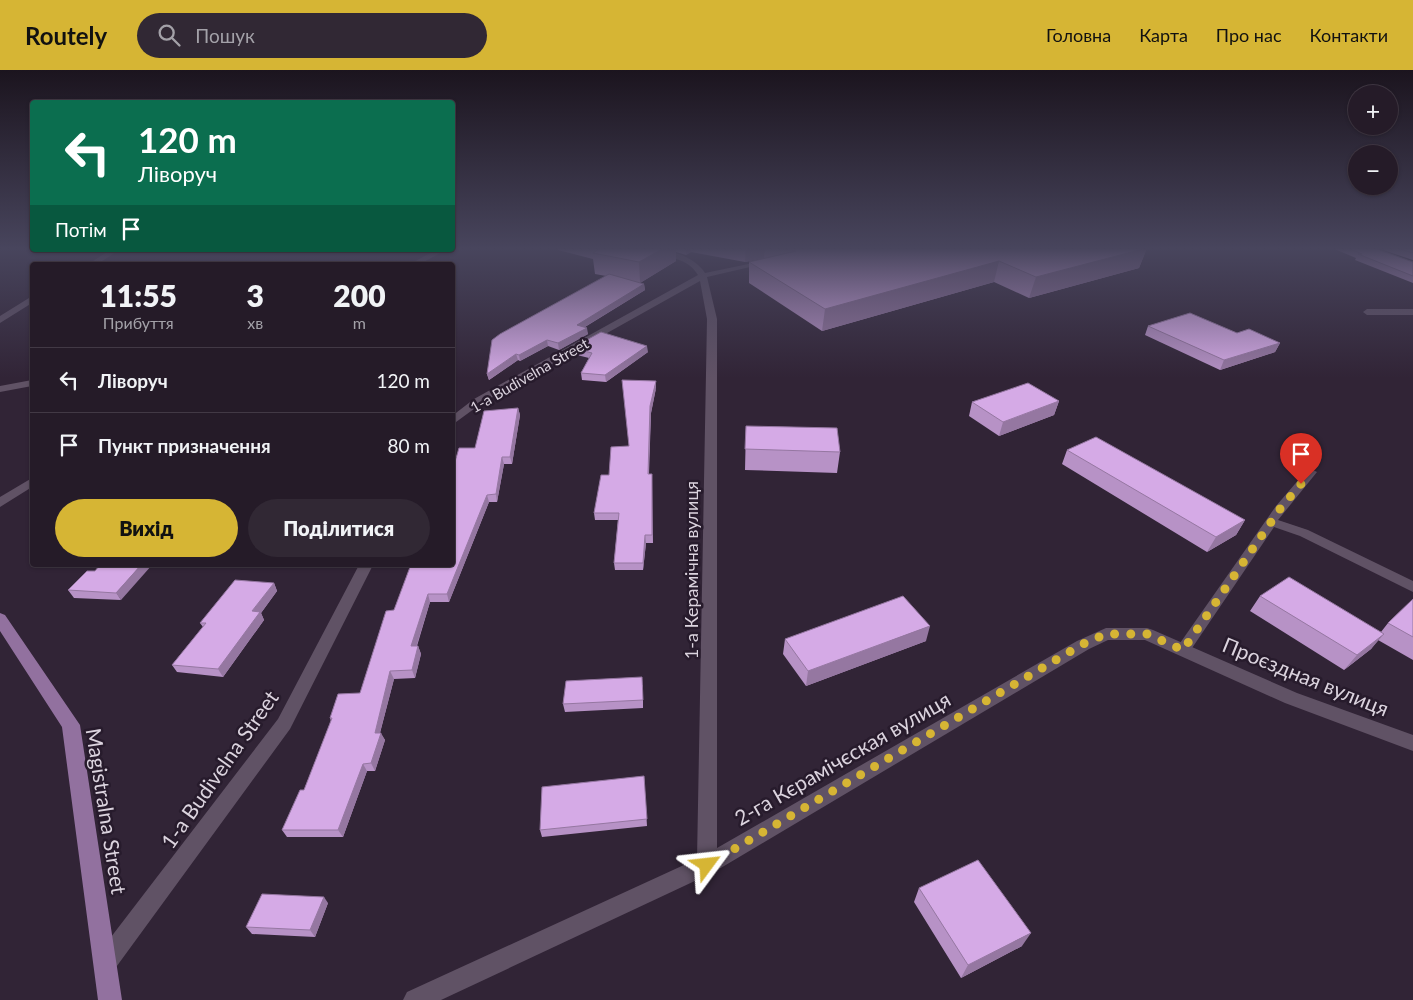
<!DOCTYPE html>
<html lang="uk">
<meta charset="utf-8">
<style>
body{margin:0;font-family:Lato,sans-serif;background:#312834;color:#f1f3f6;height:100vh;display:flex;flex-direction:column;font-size:19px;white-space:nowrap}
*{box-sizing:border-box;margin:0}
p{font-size:16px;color:#a3a1a8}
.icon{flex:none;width:28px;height:28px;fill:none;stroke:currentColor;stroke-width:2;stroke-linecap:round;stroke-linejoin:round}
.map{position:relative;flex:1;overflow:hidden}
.drawer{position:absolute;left:30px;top:192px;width:425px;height:305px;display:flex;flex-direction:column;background:#251b28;border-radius:5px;box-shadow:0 1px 4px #0004,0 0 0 1px #423945}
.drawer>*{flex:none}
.banner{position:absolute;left:30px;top:30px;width:425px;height:152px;border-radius:5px;box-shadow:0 1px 4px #0004,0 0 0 1px #423945;background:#0b6e4f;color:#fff;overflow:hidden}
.controls{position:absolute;left:1348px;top:15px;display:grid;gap:10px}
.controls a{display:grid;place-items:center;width:50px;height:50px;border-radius:50%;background:#251b28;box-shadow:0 1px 4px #0004,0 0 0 1px #423945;font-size:25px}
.pin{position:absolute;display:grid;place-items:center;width:42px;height:42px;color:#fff;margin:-51px -21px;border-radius:50% 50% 50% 0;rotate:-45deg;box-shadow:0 0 5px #0007}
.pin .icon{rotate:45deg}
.me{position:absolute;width:55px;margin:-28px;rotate:60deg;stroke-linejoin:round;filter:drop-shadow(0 0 4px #0008)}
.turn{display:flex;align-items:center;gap:18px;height:105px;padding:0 25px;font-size:22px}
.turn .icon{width:65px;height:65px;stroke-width:2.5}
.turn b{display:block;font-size:35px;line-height:42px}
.then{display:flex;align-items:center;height:48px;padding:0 25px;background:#0003;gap:10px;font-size:19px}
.eta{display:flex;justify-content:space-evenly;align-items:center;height:85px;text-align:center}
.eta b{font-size:30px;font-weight:800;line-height:35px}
.primary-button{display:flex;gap:10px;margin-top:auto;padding:10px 25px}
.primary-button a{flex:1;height:58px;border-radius:30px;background:#d6b534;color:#111;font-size:20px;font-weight:800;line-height:58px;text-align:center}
.primary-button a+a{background:#312834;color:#f1f3f6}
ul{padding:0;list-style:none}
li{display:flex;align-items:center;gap:15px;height:65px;padding:0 25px;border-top:1px solid #423945}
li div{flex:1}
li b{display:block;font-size:19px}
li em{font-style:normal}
header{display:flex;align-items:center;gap:30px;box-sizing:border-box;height:70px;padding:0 25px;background:#d6b534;color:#111}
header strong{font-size:24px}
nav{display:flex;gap:28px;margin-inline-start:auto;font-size:18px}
.search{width:350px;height:45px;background:#312834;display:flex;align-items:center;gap:12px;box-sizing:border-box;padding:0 18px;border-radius:28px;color:#a3a1a8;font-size:19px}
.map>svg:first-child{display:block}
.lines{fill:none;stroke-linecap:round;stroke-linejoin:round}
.service{fill:#605265;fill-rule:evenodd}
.minor{fill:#605265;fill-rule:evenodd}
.tertiary{fill:#605265;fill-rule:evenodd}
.primary{fill:#92719f;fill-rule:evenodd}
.wall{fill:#b792c6}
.shaded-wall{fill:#9577a1}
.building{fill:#d5aae6;stroke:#9577a1}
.route{stroke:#d6b534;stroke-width:9;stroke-dasharray:0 16.2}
.labels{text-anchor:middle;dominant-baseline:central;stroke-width:5;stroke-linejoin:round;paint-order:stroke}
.far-street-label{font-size:15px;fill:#dbd3de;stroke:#271b2c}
.street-label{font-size:18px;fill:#dbd3de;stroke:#271b2c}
.near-street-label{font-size:21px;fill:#dbd3de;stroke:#271b2c}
</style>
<header>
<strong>Routely</strong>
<div class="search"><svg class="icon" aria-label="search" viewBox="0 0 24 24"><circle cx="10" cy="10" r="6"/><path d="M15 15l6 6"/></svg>Пошук</div>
<nav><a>Головна</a><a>Карта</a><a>Про нас</a><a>Контакти</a></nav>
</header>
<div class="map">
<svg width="1413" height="930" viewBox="0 0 1413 930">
<rect width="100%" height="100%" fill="#312436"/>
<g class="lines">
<path class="service" d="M 110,180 L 119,180 L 96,195 L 87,195 Z
M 29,228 L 32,228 L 32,233 L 0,253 L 0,246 Z
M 1413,239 L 1413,245 L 1367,245 L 1363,242 L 1367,239 Z
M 32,310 L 32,316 L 0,322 L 0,316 Z
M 1311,399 L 1317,402 L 1278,450 L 1308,460 L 1413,511 L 1413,522 L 1300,466 L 1274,457 L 1188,584 L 1183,586 L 1178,584 L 1176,580 L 1178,576 L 1276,436 L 1307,400 Z"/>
<path class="minor" d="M 633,178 C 655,176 692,182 705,203 L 768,190 L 772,192 L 707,207 L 717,249 L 717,778 L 1077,571 L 1106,558 L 1147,558 L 1153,560 L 1297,623 L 1413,665 L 1413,681 L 1285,633 L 1145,570 L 1108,570 L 1089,579 L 714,802 L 441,930 L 403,930 L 407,922 L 697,789 L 707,249 L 700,211 L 482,333 L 452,355 L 452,346 L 474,329 L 698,205 C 683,180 652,191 633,178 Z
M 359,495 L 373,495 L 290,659 L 114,900 L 106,903 L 98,900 L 95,892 L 98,884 L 278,649 Z"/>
<path class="tertiary" d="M 436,180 L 446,180 L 418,195 L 408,195 Z
M 32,408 L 32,417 L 0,437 L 0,427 Z"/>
<path class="primary" d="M 0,543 L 5,545 L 80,655 L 122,930 L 98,930 L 62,657 L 0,561 Z"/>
</g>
<path class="wall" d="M 558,178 L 1147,178 L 1139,198 L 1029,228 L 994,212 L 822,261 L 749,213 L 749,192 L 764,188 L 745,192 L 691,182 L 686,185 L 676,182 L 676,191 L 640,213 L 644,214 L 645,220 L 585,257 L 588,264 L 559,280 L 548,276 L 520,291 L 518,290 L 489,310 L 487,304 L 606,206 L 595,204 L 593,189 L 558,180 Z
M 1332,178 L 1374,178 L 1413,192 L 1413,213 L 1355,190 L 1356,188 Z
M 1377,178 L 1413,178 L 1413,190 Z
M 1148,256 L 1237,263 L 1280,273 L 1275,282 L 1220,300 L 1145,265 Z
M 572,278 L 648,282 L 606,312 L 582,310 L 581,303 L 589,288 L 573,284 Z
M 656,318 L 651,343 L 649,404 L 652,404 L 652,411 L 653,473 L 646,473 L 643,500 L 615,500 L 614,493 L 618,450 L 595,450 L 594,443 L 609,405 L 629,376 Z
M 1059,331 L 1054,345 L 999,366 L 969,346 L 972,332 Z
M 518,338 L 520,345 L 512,394 L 504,394 L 497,432 L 489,432 L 449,532 L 430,532 L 417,576 L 418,576 L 421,584 L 415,608 L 394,609 L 380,663 L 385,670 L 375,701 L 367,701 L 343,767 L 287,767 L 282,760 L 304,720 L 331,651 L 330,648 L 360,623 L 394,540 L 410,500 L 409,497 L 452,495 L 475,378 Z
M 746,356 L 840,382 L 837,403 L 745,400 Z
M 1067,380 L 1245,450 L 1236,465 L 1207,482 L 1062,394 Z
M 100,495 L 121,530 L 74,528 L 68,520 L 95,501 Z
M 274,513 L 277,521 L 261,543 L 264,550 L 223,607 L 177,602 L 172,595 L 203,557 L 200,553 Z
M 1260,526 L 1381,562 L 1388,553 L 1413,529 L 1413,590 L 1378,570 L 1371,579 L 1344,600 L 1250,541 Z
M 785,569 L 926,571 L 806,616 L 783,584 Z
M 643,615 L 643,638 L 565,642 L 563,634 Z
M 644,706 L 647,756 L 542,767 L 540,760 Z
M 919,818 L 1022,876 L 961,908 L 914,832 Z
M 328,833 L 315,867 L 252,864 L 246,857 Z"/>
<path class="shaded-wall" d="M 664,178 L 676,178 L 676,191 L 640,213 L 639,192 Z
M 686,178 L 691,178 L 691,182 L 686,185 Z
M 746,178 L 765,178 L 764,188 L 745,192 Z
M 1147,178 L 1139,198 L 1029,228 L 1036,207 Z
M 999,191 L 994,212 L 822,261 L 825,239 Z
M 644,214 L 645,220 L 578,261 L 577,255 Z
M 587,258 L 588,264 L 559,280 L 558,273 Z
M 547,270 L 548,276 L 520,291 L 519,285 Z
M 1280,273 L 1275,282 L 1220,300 L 1224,290 Z
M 647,276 L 648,282 L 606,312 L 605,305 Z
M 516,284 L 518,290 L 489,310 L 487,304 Z
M 656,311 L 656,318 L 651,343 L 648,411 L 650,336 Z
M 1059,331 L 1054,345 L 999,366 L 1003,352 Z
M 518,338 L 520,345 L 512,394 L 510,387 Z
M 502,387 L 504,394 L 497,432 L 496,424 Z
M 487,425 L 489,432 L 449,532 L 447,524 Z
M 1245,450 L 1236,465 L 1207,482 L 1216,467 Z
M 645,465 L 646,473 L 643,500 L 643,493 Z
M 141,495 L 152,495 L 121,530 L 116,523 Z
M 274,513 L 277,521 L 261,543 L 264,550 L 223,607 L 218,599 L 252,541 Z
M 428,524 L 430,532 L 414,584 L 411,576 Z
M 930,556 L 926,571 L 806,616 L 808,601 Z
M 1384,564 L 1371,579 L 1344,600 L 1357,585 Z
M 418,576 L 421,584 L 415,608 L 412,600 Z
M 390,601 L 394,609 L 378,670 L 375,663 Z
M 381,663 L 385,670 L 375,701 L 371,693 Z
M 363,694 L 367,701 L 343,767 L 338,760 Z
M 324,827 L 328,833 L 315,867 L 310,860 Z
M 1031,863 L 1022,876 L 961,908 L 968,895 Z"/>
<path class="building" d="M 601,178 L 664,178 L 639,192 L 593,183 Z
M 777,178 L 1147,178 L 1036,207 L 999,191 L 825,239 L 749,192 L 796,181 Z
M 1348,178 L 1374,178 L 1413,192 L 1413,206 L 1358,184 L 1362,184 Z
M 1397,178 L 1413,178 L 1413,183 Z
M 609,204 L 644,214 L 577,255 L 587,258 L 558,273 L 547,270 L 519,285 L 516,284 L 487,304 L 492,270 L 500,264 Z
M 1190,243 L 1237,263 L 1249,259 L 1280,273 L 1224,290 L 1148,256 Z
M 601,262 L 647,276 L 605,305 L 581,303 L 592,283 L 572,278 Z
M 622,310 L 656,311 L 650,336 L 648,404 L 652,404 L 652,465 L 645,465 L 643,493 L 614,493 L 619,443 L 594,443 L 601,405 L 609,405 L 611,377 L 629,376 Z
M 1028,313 L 1059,331 L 1003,352 L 972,332 Z
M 518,338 L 510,387 L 502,387 L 496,424 L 487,425 L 447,524 L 428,524 L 411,576 L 418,576 L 412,600 L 390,601 L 375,663 L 381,663 L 371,693 L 363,694 L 338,760 L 282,760 L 300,720 L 304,720 L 332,648 L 330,648 L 338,624 L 360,623 L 386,541 L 394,540 L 410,497 L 409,497 L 410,495 L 452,495 L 452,402 L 459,378 L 475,378 L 484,341 Z
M 746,356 L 837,358 L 840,382 L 745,379 Z
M 1096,367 L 1245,450 L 1216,467 L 1067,380 Z
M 100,495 L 141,495 L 116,523 L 68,520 L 87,501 L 95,501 Z
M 1289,507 L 1384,564 L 1357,585 L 1260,526 Z
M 235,510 L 274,513 L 252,541 L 260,542 L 218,599 L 172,595 L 206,553 L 200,553 Z
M 903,526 L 930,556 L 808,601 L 785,569 Z
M 1413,529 L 1413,567 L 1388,553 Z
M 642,607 L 643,630 L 563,634 L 566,611 Z
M 644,706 L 647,749 L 540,760 L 542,717 Z
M 978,790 L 1031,863 L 968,895 L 919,818 Z
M 262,824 L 324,827 L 310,860 L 246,857 Z"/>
<linearGradient id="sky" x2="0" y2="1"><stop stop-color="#1b141e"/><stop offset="0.58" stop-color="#48455d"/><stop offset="1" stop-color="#48455d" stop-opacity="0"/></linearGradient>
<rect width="1413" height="308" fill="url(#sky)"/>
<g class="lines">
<path class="route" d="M 707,795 L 1083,574 L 1106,564 L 1147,564 L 1183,580 L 1280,439 L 1301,414"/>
</g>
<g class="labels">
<g class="far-street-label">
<text transform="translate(529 305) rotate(-30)">1-a Budivelna Street</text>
</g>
<g class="street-label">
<text transform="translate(691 500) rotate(-90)">1-а Керамічна вулиця</text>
</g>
<g class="near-street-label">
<text transform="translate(1306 606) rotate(22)">Проєздная вулиця</text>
<text transform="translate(842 688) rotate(-30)">2-га Кєрамічєская вулиця</text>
<text transform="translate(219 699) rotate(-55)">1-a Budivelna Street</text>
<text transform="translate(107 741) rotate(81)">Magistralna Street</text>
</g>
</g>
</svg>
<div class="controls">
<a>+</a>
<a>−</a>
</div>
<div class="pin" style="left:1301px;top:414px;background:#d93025"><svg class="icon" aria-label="arrive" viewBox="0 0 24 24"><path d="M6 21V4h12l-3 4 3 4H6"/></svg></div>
<svg class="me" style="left:707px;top:795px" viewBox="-20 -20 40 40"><path d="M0-17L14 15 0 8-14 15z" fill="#d6b534" stroke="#fff" stroke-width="4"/></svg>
<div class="banner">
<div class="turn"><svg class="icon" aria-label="left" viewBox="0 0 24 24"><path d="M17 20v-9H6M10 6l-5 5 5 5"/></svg><div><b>120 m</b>Ліворуч</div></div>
<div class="then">Потім<svg class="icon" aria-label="arrive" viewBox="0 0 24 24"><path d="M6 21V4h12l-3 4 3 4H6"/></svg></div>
</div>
<section class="drawer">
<div class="eta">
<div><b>11:55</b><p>Прибуття</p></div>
<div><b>3</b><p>хв</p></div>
<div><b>200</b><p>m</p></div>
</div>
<ul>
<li><svg class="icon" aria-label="left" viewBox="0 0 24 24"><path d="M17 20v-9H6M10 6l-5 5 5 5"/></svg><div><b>Ліворуч</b></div><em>120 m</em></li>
<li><svg class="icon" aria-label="arrive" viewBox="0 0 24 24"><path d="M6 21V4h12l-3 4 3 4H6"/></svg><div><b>Пункт призначення</b></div><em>80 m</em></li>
</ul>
<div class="primary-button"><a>Вихід</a><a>Поділитися</a></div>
</section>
</div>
